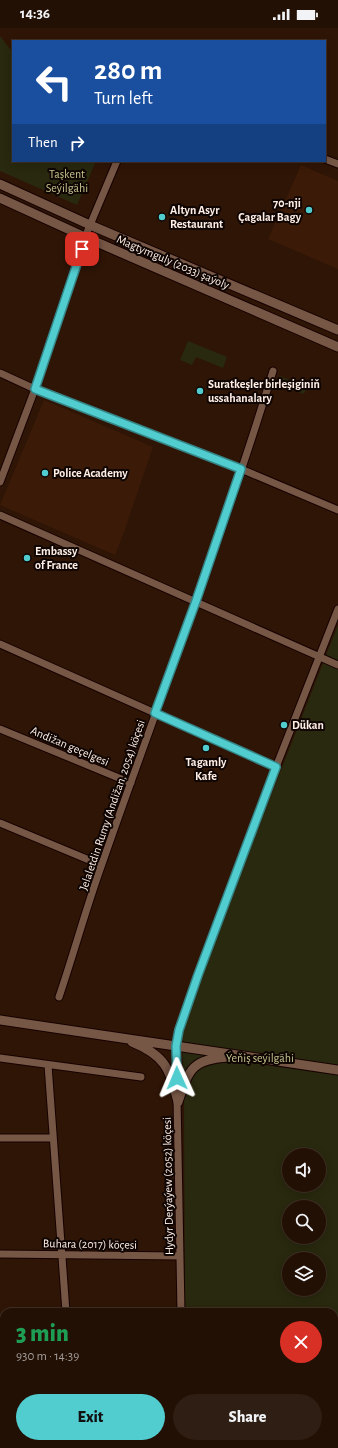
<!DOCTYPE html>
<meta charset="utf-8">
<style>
body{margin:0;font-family:"Alegreya Sans",sans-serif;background:#2f1e13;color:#f1f3f6;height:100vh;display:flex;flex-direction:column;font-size:15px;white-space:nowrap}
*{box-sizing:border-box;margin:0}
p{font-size:13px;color:#a39d9a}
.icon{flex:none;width:22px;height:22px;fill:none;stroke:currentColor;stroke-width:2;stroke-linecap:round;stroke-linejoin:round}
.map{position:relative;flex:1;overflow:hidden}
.side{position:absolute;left:0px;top:1280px;width:338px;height:140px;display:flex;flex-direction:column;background:#231004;border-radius:12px 12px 0 0;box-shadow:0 2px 10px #0003,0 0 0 1px #403026}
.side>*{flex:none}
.hud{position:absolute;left:12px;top:12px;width:314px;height:122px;border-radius:0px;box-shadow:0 2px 10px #0003,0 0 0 1px #403026;background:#1a4fa0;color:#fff;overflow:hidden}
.tools{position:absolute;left:282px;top:1120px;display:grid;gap:8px}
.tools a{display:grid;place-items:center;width:44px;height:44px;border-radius:50%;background:#231004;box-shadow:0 2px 10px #0003,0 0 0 1px #403026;font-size:20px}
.pin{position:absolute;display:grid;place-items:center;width:34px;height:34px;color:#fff;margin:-17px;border-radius:8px;box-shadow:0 2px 6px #0006}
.me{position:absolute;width:44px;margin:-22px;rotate:359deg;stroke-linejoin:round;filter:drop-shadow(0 0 3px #0008)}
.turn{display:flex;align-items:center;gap:14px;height:84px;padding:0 16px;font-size:18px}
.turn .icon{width:52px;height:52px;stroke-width:2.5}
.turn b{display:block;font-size:28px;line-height:34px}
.then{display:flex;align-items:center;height:38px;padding:0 16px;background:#0003;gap:8px;font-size:15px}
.round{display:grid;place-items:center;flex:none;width:42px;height:42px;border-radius:21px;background:#2f1e13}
.summary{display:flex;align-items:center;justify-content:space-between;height:68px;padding:0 16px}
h1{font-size:24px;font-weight:800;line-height:30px;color:#1e9e55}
.action{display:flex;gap:8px;margin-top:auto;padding:8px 16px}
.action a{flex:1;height:46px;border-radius:24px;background:#52cdcf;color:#111;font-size:16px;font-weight:800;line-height:46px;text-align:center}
.action a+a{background:#2f1e13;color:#f1f3f6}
.status{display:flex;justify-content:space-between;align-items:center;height:28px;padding:0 20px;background:#231004;direction:ltr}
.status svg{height:11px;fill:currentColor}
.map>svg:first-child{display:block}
.built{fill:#3b1b07}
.green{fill:#29290f;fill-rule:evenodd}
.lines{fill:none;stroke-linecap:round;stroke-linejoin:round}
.street-casing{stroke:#160200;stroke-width:9}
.secondary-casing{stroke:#160200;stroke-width:11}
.street{stroke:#765645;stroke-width:7}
.secondary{stroke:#765645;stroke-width:9}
.route-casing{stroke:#358587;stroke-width:10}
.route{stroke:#52cdcf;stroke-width:7}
.poi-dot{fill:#52cdcf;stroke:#0f0502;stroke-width:1.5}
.labels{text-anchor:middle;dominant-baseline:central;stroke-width:4;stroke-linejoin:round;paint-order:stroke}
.park-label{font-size:12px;fill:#c5c690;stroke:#0f0502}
.poi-label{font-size:12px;font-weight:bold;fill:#ffefe7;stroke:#0f0502;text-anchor:start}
.street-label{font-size:12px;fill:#ffefe7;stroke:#0f0502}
</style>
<div class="status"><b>14:36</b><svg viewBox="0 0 49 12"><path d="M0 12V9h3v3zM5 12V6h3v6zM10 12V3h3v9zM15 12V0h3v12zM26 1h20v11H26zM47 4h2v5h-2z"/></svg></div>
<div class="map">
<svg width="338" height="1420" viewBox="0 0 338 1420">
<rect width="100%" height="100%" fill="#2f1506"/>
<path class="built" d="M 301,137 L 338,153 L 338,241 L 268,211 Z
M 44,372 L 153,419 L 124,504 L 115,527 L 0,477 Z"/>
<path class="green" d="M 0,8 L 10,21 L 13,21 L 13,133 L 96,133 L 77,177 L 0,143 Z
M 188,313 L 227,329 L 223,340 L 196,329 L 192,337 L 180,332 Z
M 280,348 L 307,359 L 304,366 L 277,357 Z
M 338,597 L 338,1420 L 186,1420 L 186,1416 L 334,1416 L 334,1284 L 185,1284 L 184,1074 L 182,1009 L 203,941 ZM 289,1127 L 319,1127 L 319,1157 L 289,1157 ZM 289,1179 L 319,1179 L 319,1209 L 289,1209 ZM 289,1231 L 319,1231 L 319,1261 L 289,1261 Z"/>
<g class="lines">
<g class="street-casing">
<path id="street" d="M 325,131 L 338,136
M 0,345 L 35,361 L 241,441 L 338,482
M 0,454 L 35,361 L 85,209 L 117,133
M 0,487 L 338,637
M 0,616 L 276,739
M 0,701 L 131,755
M 0,795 L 101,837
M 59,969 C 74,925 86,880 102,836 C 159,672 222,510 273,343
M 0,1030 L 141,1049
M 48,1037 L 66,1284
M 0,1110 L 52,1110
M 0,1226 L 180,1228
M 181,1284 L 176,1017 L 179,1002 L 198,947 L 276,739 L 338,581
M 0,1332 L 4,1332
M 334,1339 L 338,1339
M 73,1416 L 73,1420
M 183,1416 L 183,1420"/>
</g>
<g class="secondary-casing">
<path id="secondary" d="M 0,156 L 90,197 L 338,302
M 0,170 L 85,209 L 338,319
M 0,992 L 338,1042
M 132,1014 C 166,1028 169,1040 178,1074
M 178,1074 C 189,1041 192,1031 229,1029"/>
</g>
<use href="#street" class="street"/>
<use href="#secondary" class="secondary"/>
</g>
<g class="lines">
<g class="route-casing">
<path id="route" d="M 82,221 L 35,361 L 241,441 L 196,573 L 155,685 L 276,739 L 198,947 L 179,1002 L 176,1018 L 177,1050"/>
</g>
<use href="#route" class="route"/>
</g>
<g class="poi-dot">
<circle cx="309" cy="182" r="4"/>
<circle cx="162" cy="189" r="4"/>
<circle cx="200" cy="363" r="4"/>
<circle cx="45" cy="445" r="4"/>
<circle cx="27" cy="530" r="4"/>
<circle cx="284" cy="697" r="4"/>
<circle cx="206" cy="720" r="4"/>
</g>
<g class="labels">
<g class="park-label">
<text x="67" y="146">Taşkent<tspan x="67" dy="14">Seýilgähi</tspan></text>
<text x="260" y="1030">Ýeňiş seýilgähi</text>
</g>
<g class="poi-label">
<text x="301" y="175" text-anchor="end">70-nji<tspan x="301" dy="14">Çagalar Bagy</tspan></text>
<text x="170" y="182">Altyn Asyr<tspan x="170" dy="14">Restaurant</tspan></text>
<text x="208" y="356">Suratkeşler birleşiginiň<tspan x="208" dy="14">ussahanalary</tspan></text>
<text x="53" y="445">Police Academy</text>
<text x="35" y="523">Embassy<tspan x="35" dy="14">of France</tspan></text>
<text x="292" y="697">Dükan</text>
<text x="206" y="734" text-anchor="middle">Tagamly<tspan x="206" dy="14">Kafe</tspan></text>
</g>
<g class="street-label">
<text transform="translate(173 234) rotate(23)">Magtymguly (2033) şaýoly</text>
<text transform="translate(70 718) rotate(23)">Andižan geçelgesi</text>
<text transform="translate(112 777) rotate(-71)">Jelaletdin Rumy (Andižan, 2054) köçesi</text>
<text transform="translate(168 1158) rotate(-91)">Hydyr Derýaýew (2052) köçesi</text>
<text transform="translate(90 1216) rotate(1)">Buhara (2017) köçesi</text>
</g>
</g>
</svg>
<div class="tools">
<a><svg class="icon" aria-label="sound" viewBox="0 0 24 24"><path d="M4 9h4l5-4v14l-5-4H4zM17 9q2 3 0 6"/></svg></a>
<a><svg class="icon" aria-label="search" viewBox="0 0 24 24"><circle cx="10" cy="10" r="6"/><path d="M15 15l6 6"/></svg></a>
<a><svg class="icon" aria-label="layers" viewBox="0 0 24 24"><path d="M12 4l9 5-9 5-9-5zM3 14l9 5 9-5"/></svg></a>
</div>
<div class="pin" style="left:82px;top:221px;background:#d93025"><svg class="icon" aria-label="arrive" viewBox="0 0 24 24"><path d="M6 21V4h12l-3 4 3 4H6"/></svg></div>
<svg class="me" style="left:177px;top:1050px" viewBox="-20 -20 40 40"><path d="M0-17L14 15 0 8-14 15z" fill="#52cdcf" stroke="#fff" stroke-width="4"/></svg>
<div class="hud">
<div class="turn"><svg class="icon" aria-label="left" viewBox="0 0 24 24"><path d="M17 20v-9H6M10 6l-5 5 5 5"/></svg><div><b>280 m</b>Turn left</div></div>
<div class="then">Then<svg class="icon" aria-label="right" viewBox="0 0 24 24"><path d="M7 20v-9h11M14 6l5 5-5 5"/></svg></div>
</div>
<section class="side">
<div class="summary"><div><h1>3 min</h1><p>930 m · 14:39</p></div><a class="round" style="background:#d93025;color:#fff"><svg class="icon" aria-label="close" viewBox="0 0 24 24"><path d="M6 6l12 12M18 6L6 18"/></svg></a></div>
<div class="action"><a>Exit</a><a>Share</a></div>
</section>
</div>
